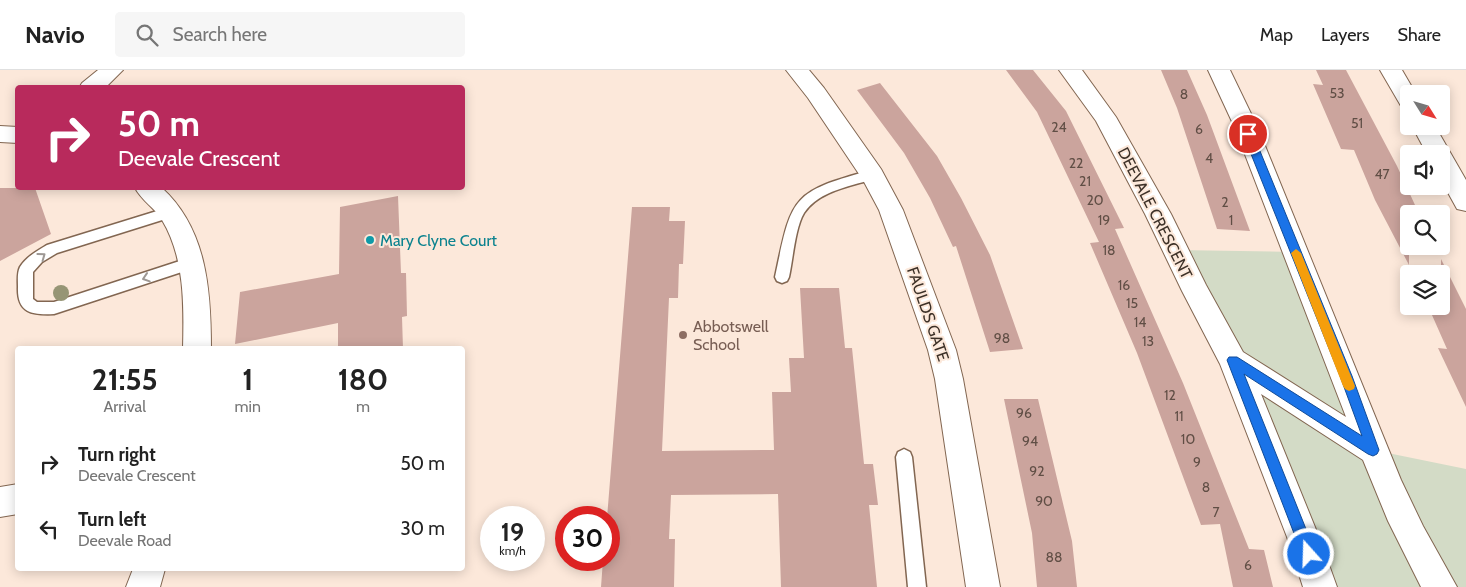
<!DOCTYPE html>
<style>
body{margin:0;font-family:Cabin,sans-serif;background:#f6f6f6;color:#222;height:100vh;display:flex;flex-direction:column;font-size:19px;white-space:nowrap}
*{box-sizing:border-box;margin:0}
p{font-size:16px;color:#767676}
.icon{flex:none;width:28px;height:28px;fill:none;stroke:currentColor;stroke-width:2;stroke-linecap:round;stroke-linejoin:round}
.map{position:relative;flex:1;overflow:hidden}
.sheet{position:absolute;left:15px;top:276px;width:450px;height:225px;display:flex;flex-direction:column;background:#fff;border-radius:5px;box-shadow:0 2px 12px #0003}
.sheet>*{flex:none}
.banner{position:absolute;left:15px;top:15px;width:450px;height:105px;border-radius:5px;box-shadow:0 2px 12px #0003;background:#b82a5c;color:#fff;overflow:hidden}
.needle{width:32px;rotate:127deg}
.fabs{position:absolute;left:1400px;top:15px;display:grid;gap:10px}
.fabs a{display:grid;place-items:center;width:50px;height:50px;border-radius:5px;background:#fff;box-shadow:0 2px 12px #0003;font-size:25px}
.speed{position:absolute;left:480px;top:436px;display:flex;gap:10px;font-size:25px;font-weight:700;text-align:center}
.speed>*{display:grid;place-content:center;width:65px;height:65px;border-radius:50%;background:#fff;box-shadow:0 2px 12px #0003;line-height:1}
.speed small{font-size:12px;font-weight:400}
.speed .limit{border:8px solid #d22;background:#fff;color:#111}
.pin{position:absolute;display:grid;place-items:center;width:42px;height:42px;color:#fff;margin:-21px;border:2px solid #fff;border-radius:50%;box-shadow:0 1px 5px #0007}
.me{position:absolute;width:55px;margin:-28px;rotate:340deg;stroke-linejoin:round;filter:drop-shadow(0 0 4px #0008)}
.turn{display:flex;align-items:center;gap:18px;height:105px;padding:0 20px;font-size:22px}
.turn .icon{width:65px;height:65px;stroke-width:2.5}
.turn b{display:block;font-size:35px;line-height:42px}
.eta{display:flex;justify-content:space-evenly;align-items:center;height:85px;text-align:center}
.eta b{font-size:30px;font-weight:700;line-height:35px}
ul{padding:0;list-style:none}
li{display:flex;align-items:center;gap:15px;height:65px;padding:0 20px}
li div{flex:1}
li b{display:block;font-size:19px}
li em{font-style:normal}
header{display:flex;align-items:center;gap:30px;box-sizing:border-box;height:70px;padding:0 25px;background:#fff;border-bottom:1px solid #e0e0e0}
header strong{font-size:24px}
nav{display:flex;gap:28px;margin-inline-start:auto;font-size:18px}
.search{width:350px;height:45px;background:#f6f6f6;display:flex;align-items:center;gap:12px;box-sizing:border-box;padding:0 18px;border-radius:5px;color:#767676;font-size:19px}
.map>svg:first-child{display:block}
.green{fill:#d3dbc6}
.building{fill:#cba49d}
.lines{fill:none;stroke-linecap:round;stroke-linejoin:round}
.lane-casing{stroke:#826651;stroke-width:3}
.street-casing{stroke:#826651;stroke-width:2}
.secondary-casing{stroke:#826651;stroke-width:2}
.lane{fill:#fff;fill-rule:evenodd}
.street{fill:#fff;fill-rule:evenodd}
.secondary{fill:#fff;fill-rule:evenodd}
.tree{fill:#969575}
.oneway{stroke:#9e9894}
.route{fill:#1a73e8;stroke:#114b97}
.slow{fill:#f59e0b}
.culture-dot{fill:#0f9aa8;stroke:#fce8da;stroke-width:2}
.education-dot{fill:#8d6e63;stroke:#fce8da;stroke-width:2}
.labels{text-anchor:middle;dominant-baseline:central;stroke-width:4;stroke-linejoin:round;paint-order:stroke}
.number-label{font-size:14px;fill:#604e45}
.street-label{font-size:16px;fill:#3d3128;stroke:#fce8da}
.culture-label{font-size:16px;fill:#0d838f;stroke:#fce8da;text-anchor:start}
.education-label{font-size:16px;fill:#785e54;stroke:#fce8da;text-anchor:start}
</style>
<header>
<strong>Navio</strong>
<div class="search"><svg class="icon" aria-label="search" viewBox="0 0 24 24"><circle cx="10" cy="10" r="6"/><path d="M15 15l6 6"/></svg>Search here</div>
<nav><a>Map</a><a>Layers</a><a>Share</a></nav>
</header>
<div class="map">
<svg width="1466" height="517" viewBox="0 0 1466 517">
<rect width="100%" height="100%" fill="#fce8da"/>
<path class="green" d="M 1176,180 L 1295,182 L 1373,380 L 1466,399 L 1466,517 L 1320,517 Z"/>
<path class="building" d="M 1006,0 L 1033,0 L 1066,41 L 1124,158 L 1115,159 L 1183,313 L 1249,479 L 1264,480 L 1273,517 L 1233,517 L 1220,454 L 1201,455 L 1137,283 L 1090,173 L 1099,172 L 1037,42 Z
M 1161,0 L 1187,0 L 1207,45 L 1250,161 L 1217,159 L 1177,38 Z
M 1316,0 L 1346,0 L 1397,96 L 1415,135 L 1409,135 L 1409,195 L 1375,130 L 1354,80 L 1341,79 L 1313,14 L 1323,15 Z
M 880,13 L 937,86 L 961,128 L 990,185 L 1023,279 L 990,282 L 956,176 L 953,177 L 930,128 L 904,83 L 857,20 Z
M 0,118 L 35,118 L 51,164 L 0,191 Z
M 398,126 L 401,203 L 406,203 L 407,246 L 402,247 L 403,279 L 338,279 L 338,253 L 235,274 L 240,222 L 339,204 L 340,137 Z
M 632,137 L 670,137 L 669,151 L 685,151 L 683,194 L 679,194 L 678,228 L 669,228 L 662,381 L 774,380 L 772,322 L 791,322 L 789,288 L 804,288 L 800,218 L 839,218 L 845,278 L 852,278 L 864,394 L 873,394 L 878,435 L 869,435 L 877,517 L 781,517 L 778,424 L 671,425 L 669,469 L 675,469 L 674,517 L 601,517 L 603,490 L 609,490 L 609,448 L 607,448 Z
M 1441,189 L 1466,239 L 1466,337 L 1438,278 L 1447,279 L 1428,236 L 1441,236 Z
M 1004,329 L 1038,329 L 1072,471 L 1077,517 L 1037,517 L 1032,463 Z"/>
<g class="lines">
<g class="lane-casing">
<path id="lane" d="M 872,100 L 877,102 L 879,105 L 877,108 C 853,116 819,120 804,143 C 795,158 793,189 789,207 L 787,211 L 782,213 L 777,211 L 775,207 C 792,127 790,122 872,100 Z
M 170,137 L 175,138 L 177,142 L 175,146 L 57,183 L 42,192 L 33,202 L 33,229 L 37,232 L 54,232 L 192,187 L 197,189 L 199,193 L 197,197 L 54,244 C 32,245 17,243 18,217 C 18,211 17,203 20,197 C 26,187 37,181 47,175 Z
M 904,379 L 910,382 L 912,387 L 926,517 L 908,517 L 896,387 L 898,382 Z"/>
</g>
<g class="street-casing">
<path id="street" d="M 98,0 L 123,0 L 105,18 L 79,18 L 82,13 Z
M 1059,0 L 1082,0 L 1116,47 L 1171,144 L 1206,215 L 1243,282 L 1346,347 L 1234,56 L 1208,0 L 1230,0 L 1257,56 L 1401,410 L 1423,456 L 1457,517 L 1421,517 L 1388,451 L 1363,390 L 1261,324 L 1319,467 L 1337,517 L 1303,517 L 1287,467 L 1220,294 L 1182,221 L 1145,144 L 1096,51 Z
M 0,56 L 18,57 L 18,73 L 0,72 Z
M 135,118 L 162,118 C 207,159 211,221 211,279 L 183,279 C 184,236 185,188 162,150 C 155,138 142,131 135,118 Z
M 18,414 L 18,444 L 0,447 L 0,417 Z
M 133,499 L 165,499 L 160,517 L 126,517 Z"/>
</g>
<g class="secondary-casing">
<path id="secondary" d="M 786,0 L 809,0 L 824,18 L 881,99 L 903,140 L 956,280 L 963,309 L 1000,517 L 966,517 L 935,309 L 928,280 L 879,140 L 863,110 L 808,28 Z
M 1380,0 L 1402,0 L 1416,24 L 1409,24 L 1409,39 L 1401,36 Z
M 1412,56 L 1435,56 L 1466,110 L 1466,141 L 1457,139 L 1441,110 L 1441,84 L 1427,84 Z"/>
</g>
<use href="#lane" class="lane"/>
<use href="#street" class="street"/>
<use href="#secondary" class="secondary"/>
</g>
<circle class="tree" cx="61" cy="223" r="8"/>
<defs><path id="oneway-chevron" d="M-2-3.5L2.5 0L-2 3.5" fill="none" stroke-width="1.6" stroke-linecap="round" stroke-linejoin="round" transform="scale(1.25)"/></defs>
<g class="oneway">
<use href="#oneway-chevron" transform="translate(42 186) rotate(-36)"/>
<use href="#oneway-chevron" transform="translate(146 208) rotate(162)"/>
</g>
<path class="route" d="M 1248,61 L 1253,64 L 1352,306 L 1379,380 L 1377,384 L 1373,386 L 1368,384 L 1244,304 L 1316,484 L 1314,488 L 1309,490 L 1304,488 L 1302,484 L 1227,290 L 1229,287 L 1237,287 L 1362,366 L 1340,306 L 1243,64 Z"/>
<path class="slow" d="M 1296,179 L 1301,183 L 1355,316 L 1354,319 L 1349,321 L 1345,319 L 1343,316 L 1291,183 Z"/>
<circle class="culture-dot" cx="370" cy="170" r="5"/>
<circle class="education-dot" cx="683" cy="265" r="5"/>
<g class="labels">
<g class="number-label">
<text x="1337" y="23">53</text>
<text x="1184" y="24">8</text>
<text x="1357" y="53">51</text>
<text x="1059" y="57">24</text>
<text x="1199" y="59">6</text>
<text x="1209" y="88">4</text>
<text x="1076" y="93">22</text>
<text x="1382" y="104">47</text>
<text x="1085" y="111">21</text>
<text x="1095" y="130">20</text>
<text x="1225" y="132">2</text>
<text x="1104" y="150">19</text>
<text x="1231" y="150">1</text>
<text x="1109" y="180">18</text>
<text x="1124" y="215">16</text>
<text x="1132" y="233">15</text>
<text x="1140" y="252">14</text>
<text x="1002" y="268">98</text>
<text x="1148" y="271">13</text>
<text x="1170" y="325">12</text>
<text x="1024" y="343">96</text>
<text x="1179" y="346">11</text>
<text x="1188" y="369">10</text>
<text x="1030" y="371">94</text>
<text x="1197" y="392">9</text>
<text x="1037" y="401">92</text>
<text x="1206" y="417">8</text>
<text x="1044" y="431">90</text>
<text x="1216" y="442">7</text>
<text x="1054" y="487">88</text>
<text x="1248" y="495">6</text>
</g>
<g class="street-label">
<text transform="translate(1155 143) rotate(63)">DEEVALE CRESCENT</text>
<text transform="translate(928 244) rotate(71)">FAULDS GATE</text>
</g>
<g class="culture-label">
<text x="380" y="170">Mary Clyne Court</text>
</g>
<g class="education-label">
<text x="693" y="256">Abbotswell<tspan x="693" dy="18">School</tspan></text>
</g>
</g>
</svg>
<div class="fabs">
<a><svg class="needle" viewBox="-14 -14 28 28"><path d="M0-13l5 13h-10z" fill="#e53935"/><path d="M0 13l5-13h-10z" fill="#767676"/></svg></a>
<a><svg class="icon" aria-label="sound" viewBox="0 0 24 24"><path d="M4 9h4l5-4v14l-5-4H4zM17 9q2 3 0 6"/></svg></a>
<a><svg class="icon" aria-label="search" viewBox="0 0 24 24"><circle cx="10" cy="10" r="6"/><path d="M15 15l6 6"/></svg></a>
<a><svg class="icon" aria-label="layers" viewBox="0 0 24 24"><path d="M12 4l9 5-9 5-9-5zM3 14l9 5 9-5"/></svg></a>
</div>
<div class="speed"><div>19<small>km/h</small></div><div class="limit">30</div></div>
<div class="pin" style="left:1248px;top:64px;background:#d93025"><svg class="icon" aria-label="arrive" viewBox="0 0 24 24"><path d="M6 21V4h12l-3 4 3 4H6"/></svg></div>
<svg class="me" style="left:1309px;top:484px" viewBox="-20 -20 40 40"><circle r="17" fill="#1a73e8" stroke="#fff" stroke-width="3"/><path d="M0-11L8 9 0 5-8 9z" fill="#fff"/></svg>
<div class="banner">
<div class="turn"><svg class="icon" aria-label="right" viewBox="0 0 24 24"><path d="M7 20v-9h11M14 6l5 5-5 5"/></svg><div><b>50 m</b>Deevale Crescent</div></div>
</div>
<section class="sheet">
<div class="eta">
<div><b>21:55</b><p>Arrival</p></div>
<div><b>1</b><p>min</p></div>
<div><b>180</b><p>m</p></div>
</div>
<ul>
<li><svg class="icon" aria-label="right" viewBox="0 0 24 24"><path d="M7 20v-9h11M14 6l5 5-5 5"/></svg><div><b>Turn right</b><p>Deevale Crescent</p></div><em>50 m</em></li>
<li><svg class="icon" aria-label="left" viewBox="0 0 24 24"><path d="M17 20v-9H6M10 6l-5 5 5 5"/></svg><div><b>Turn left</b><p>Deevale Road</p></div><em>30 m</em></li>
</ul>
</section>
</div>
